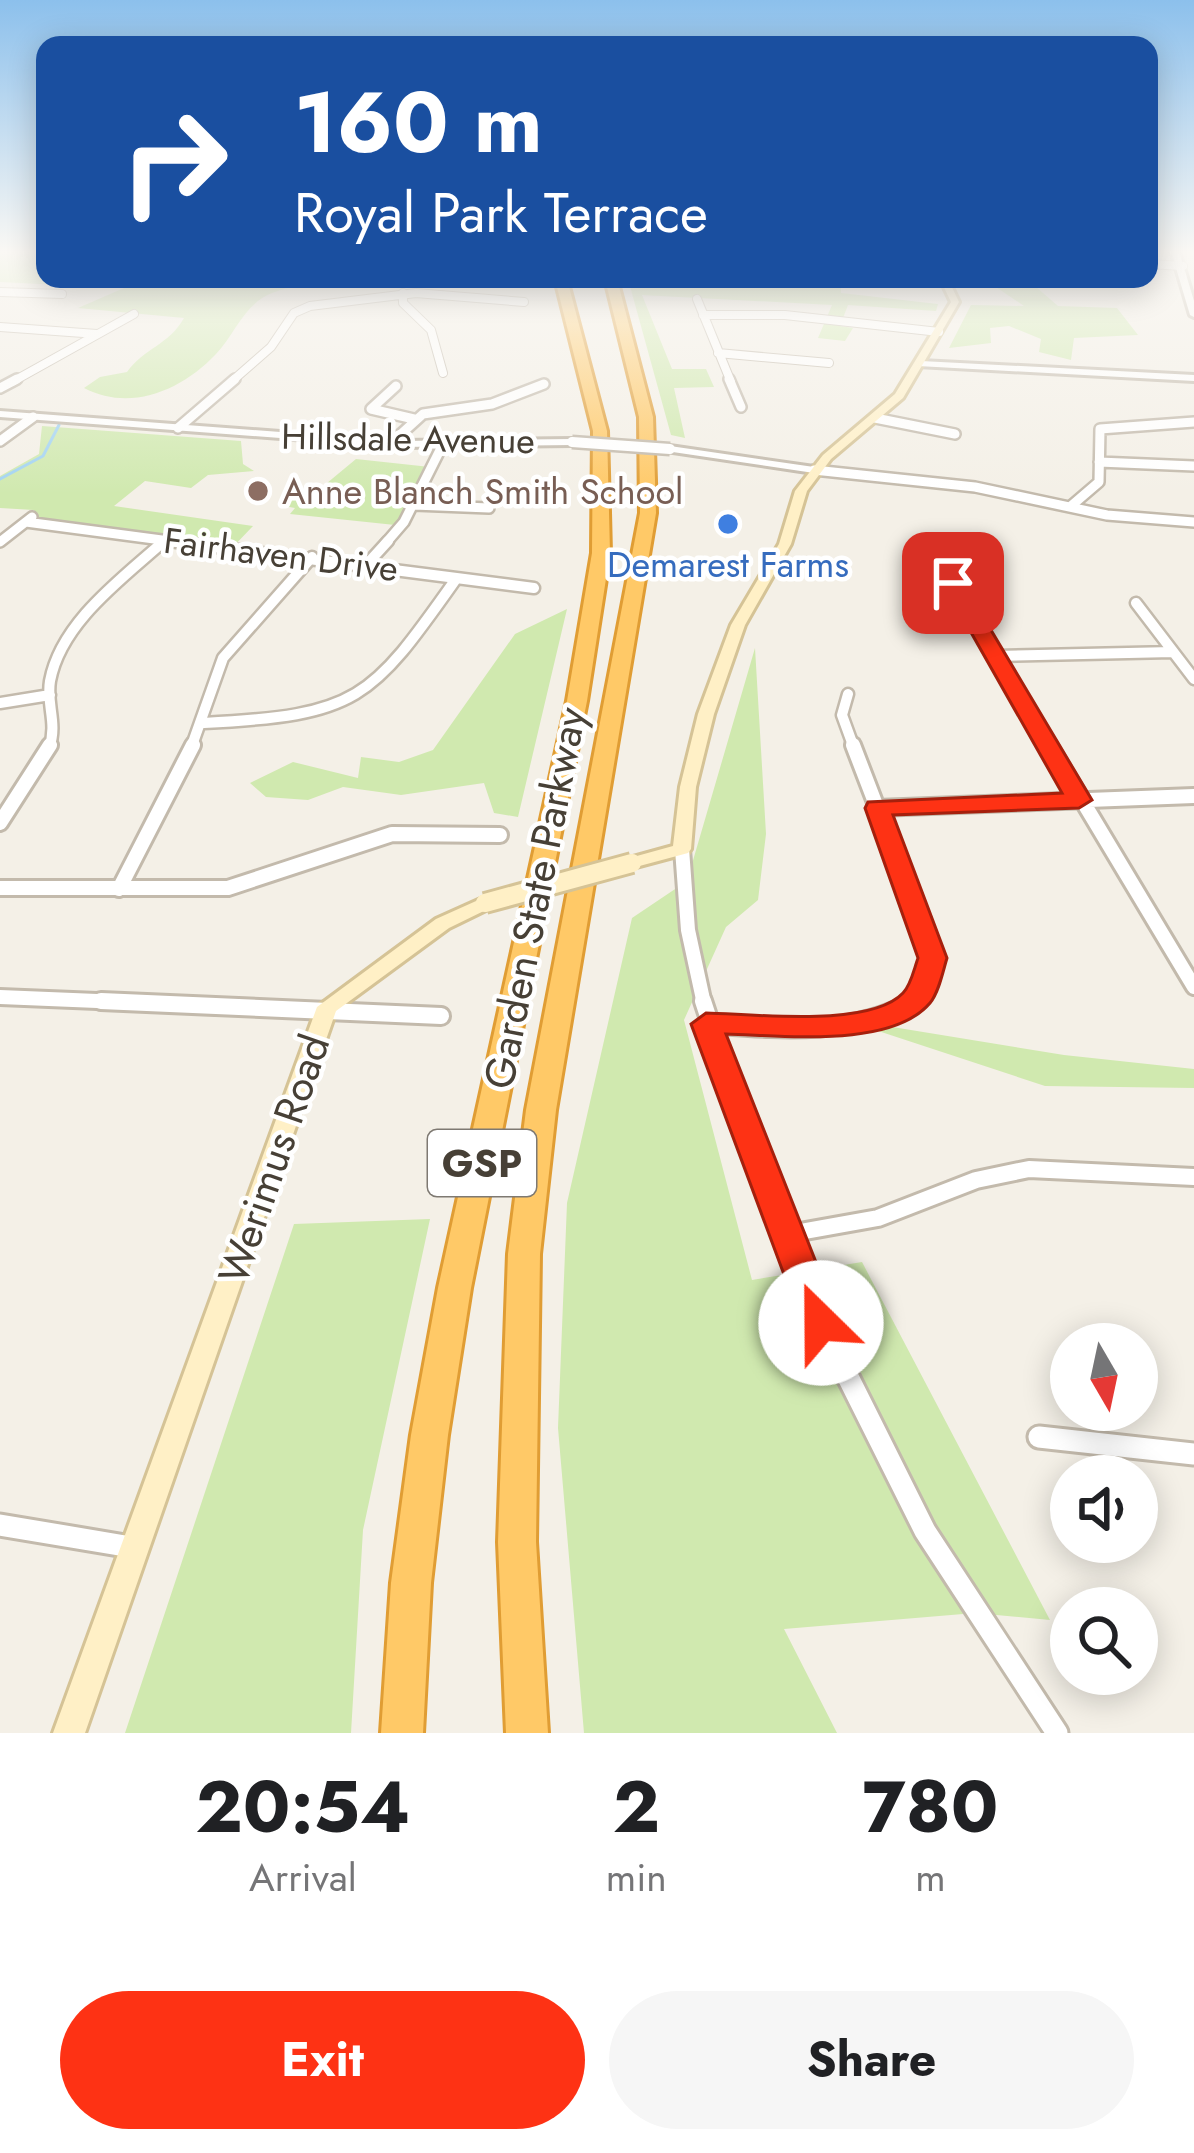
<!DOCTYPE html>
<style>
body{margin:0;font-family:Jost,sans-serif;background:#f6f6f6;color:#202124;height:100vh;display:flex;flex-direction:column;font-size:45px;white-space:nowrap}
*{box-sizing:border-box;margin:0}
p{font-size:39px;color:#757577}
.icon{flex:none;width:66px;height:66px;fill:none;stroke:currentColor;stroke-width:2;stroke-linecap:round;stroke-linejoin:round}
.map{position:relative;height:1733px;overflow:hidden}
.side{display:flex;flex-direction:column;background:#fff;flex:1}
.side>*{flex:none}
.banner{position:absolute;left:36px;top:36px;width:1122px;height:252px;border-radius:24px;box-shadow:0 6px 30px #0003;background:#1a4fa0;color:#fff;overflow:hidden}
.needle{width:78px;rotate:171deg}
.buttons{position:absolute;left:1050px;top:1323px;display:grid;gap:24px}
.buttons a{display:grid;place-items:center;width:108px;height:108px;border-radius:50%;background:#fff;box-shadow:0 6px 30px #0003;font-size:60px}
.pin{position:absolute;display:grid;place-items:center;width:102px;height:102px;color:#fff;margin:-51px;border-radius:24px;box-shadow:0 6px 18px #0006}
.me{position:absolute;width:132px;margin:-66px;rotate:337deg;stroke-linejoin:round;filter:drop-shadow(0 0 9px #0008)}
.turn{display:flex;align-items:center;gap:42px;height:252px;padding:0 60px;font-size:54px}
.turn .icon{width:156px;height:156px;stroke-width:2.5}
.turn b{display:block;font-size:84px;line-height:102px}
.eta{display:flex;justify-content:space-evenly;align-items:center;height:204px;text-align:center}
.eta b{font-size:72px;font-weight:700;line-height:84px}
.cta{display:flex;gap:24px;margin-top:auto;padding:24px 60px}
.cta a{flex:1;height:138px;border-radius:72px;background:#fe3214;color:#fff;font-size:48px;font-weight:700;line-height:138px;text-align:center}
.cta a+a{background:#f6f6f6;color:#202124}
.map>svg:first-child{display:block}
.green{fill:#d0e9af}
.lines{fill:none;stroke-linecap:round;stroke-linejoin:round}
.stream{stroke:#a2d3f2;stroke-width:3}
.minor-far5-casing{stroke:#c3baac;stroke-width:10}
.minor-far4-casing{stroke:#c3baac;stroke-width:14}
.minor-far3-casing{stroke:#c3baac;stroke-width:15}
.minor-far2-casing{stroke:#c3baac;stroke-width:20}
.minor-far1-casing{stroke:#c3baac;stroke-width:22}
.minor-casing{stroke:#c3baac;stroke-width:27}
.tertiary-casing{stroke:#c3baac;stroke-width:6}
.secondary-casing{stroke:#d5c396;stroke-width:6}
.motorway-casing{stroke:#e09d34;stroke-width:6}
.minor-far5{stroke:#fff;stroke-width:8}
.minor-far4{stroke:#fff;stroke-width:9}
.minor-far3{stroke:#fff;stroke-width:10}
.minor-far2{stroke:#fff;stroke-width:14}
.minor-far1{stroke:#fff;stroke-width:16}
.minor{stroke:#fff;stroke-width:21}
.tertiary{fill:#fff;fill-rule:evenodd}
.secondary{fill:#fff0c6;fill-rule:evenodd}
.motorway{fill:#ffc967;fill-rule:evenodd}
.tertiary-bridge-casing{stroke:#c3baac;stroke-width:15;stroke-linecap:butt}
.secondary-bridge-casing{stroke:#d5c396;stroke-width:24;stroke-linecap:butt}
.tertiary-bridge{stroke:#fff;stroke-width:10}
.secondary-bridge{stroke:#fff0c6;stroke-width:18}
.route{fill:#fe3214;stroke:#a5200d;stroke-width:3}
.education-dot{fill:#8d6e63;stroke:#fff;stroke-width:4.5}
.shop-dot{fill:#3f7fe0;stroke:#fff;stroke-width:4.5}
.labels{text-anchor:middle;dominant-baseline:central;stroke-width:9;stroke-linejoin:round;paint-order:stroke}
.far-street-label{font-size:36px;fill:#474036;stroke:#fff}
.far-education-label{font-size:36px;fill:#785e54;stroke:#fff;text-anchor:start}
.far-shop-label{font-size:36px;fill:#366cbe;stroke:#fff}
.shield{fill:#fff;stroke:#7e7972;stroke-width:3}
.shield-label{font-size:39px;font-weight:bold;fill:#474036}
.street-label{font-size:42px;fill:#474036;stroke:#fff}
</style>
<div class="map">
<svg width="1194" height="1733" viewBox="0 0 1194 1733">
<rect width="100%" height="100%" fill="#f4f0e7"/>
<path class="green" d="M 0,251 L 45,251 L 45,279 L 408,279 C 363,284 314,277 272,293 C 244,304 235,334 216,354 C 181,391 130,412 84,388 L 100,377 L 127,372 C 144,348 169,345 184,318 L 78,308 L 124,288 L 0,282 Z
M 628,279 L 883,279 L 841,283 L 841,293 L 938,304 L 936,311 L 848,305 L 840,326 L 853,328 L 845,341 L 818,338 L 832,305 L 642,295 L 672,369 L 706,369 L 714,387 L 674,388 L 685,438 L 671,435 Z
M 984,279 L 1035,286 L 1058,306 L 1117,308 L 1138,335 L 1074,338 L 1071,360 L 1039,352 L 1041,339 L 1009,326 L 990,328 L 991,343 L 949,348 L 971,305 L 1024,306 Z
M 42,426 L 241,441 L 243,464 L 254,471 L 208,475 L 191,488 L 145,481 L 114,506 L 253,526 L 231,549 L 40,526 L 34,510 L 0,508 L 0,476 L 39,454 Z
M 356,459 L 430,467 L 395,525 L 290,514 L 295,508 L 284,506 L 296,497 L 309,498 Z
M 567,609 L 518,817 L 494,813 L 484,783 L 401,795 L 343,787 L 308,800 L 266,797 L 250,783 L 293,762 L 358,778 L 361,757 L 399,762 L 433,750 L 515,634 Z
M 755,648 L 766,834 L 758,900 L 726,927 L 684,1020 L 752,1280 L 862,1262 L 1050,1620 L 975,1613 L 784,1629 L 837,1733 L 584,1733 L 558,1428 L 567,1203 L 632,918 L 687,881 Z
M 868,1023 L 1064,1055 L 1194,1069 L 1194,1088 L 1045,1086 L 857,1024 Z
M 430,1219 L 363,1530 L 351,1733 L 125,1733 L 294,1224 Z"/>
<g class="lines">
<path class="stream" d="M 0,479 L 43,456 L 59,425"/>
<g class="minor-far5-casing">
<path id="minor-far5" d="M 1149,264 L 1183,266
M 0,292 L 62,294
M 403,293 L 403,303 L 431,330 L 443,373
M 697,299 L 731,382
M 703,315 L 785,315 L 939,332
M 0,327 L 97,334
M 718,353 L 829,363
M 12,382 L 134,314
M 231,382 L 271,347 L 294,313 L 310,306 L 416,293 L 524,302"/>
</g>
<g class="minor-far4-casing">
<path id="minor-far4" d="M 729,379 L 741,407
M 396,386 L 371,409 L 414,419
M 0,388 L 17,379
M 875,418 L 955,434
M 178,428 L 235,379
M 0,441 L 33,417
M 391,443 L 423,414 L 492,404 L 544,384
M 1099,462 L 1194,466
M 814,470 L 975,487 L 1107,515 L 1194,522
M 414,505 L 489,508
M 1071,506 L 1099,482 L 1100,429 L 1194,422
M 26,522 L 192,544
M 0,542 L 32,517
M 161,544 L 165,540
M 385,544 L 404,522 L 443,444"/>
</g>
<g class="minor-far3-casing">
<path id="minor-far3" d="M 169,541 L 534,588
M 367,564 L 388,541
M 953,583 L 1051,748
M 1136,603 L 1194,679
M 997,656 L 1173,652
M 848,694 L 842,715 L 854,748
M 0,703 L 50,695
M 204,723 C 358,715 370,701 456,579
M 49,748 C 58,723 46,705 50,681 C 61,622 123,578 164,541
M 191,748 L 223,658 L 312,557"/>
</g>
<g class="minor-far2-casing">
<path id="minor-far2" d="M 853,745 L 929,943 L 930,978 L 909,1004
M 1049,745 L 1194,987
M 877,808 L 1194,796
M 0,823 L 50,745
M 682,849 L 688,930 L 704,1004
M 0,888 L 228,888 L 392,834 L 500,835
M 119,889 L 193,745
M 0,997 L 170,1004"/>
</g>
<g class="minor-far1-casing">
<path id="minor-far1" d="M 101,1001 L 441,1016
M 703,1001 L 755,1159 L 823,1328
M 707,1024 C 777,1029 851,1037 914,1001
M 783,1235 L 878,1218 L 976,1180 L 1029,1169 L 1194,1177"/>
</g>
<g class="minor-casing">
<path id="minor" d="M 822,1325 L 925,1531 L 1057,1733
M 1039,1437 L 1194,1454
M 0,1525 L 137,1548"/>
</g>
<g class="tertiary-casing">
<path id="tertiary" d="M 1171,251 L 1179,251 L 1194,301 L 1194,317 L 1190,315 Z
M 921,361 L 1194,375 L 1194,381 L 918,366 L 918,362 Z
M 0,411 L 399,441 L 572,439 L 577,442 L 572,445 L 399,447 L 0,417 Z
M 670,446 L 814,467 L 819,470 L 814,473 L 666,451 L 665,449 Z"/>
</g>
<g class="secondary-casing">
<path id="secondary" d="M 940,279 L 948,279 L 959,302 L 903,398 L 831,459 L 807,491 L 791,544 L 745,625 L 714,714 L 696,787 L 691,849 L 688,853 L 632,868 L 626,867 L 623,863 L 626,859 L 673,846 L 680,787 L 698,714 L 731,625 L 779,544 L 795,491 L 823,455 L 895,394 L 951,302 Z
M 485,897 L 492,899 L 494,903 L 492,907 L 449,928 L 336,1011 L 85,1733 L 53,1733 L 317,1007 L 436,919 Z"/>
</g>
<g class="motorway-casing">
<path id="motorway" d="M 555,279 L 567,279 L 607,431 L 610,553 L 587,701 L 471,1288 L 448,1435 L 431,1583 L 423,1733 L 381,1733 L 391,1583 L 411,1435 L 438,1288 L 567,701 L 592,553 L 593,431 Z
M 605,279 L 617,279 L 653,417 L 656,513 L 556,1110 L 540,1254 L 536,1542 L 548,1733 L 506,1733 L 498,1542 L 508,1254 L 526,1110 L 640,513 L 639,417 Z"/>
</g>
<use href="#minor-far5" class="minor-far5"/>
<use href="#minor-far4" class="minor-far4"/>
<use href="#minor-far3" class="minor-far3"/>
<use href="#minor-far2" class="minor-far2"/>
<use href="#minor-far1" class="minor-far1"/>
<use href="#minor" class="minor"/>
<use href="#tertiary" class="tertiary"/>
<use href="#secondary" class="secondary"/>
<use href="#motorway" class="motorway"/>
<g class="tertiary-bridge-casing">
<path id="tertiary-bridge" d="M 572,442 L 670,449"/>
</g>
<g class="secondary-bridge-casing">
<path id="secondary-bridge" d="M 485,903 L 632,863"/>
</g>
<use href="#tertiary-bridge" class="tertiary-bridge"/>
<use href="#secondary-bridge" class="secondary-bridge"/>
</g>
<linearGradient id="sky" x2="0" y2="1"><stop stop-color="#8cc0ec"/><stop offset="0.51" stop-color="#faf8f4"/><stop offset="1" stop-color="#faf8f4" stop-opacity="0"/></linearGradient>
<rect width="1194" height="494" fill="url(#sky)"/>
<path class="route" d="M 946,578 L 963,583 L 1092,800 L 1079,808 L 893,815 L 947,958 C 943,971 939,992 930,1003 C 891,1049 781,1035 726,1034 L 840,1323 L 834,1334 L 821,1339 L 807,1334 L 802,1323 L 691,1024 L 706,1013 C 754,1014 870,1028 903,993 C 911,985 914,969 918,958 L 865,808 L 868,802 L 1062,793 L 943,583 Z"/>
<circle class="education-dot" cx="258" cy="491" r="12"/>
<circle class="shop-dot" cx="728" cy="524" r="12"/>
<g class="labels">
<g class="far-street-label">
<text transform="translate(408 438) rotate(1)">Hillsdale Avenue</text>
<text transform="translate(281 554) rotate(7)">Fairhaven Drive</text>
</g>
<g class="far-education-label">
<text x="282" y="491">Anne Blanch Smith School</text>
</g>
<g class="far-shop-label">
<text x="728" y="564">Demarest Farms</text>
</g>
<rect class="shield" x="428" y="1130" width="108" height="66" rx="9"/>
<g class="shield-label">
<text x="482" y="1163">GSP</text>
</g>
<g class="street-label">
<text transform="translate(535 898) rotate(-79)">Garden State Parkway</text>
<text transform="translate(274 1159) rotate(-71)">Werimus Road</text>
</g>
</g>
</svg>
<div class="buttons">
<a><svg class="needle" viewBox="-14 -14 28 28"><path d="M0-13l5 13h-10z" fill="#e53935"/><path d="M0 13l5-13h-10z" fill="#757577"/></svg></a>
<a><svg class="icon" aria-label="sound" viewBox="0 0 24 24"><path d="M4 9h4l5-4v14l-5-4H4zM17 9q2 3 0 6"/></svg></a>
<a><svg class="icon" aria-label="search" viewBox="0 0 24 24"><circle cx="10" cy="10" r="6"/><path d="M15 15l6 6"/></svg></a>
</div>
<div class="pin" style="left:953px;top:583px;background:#d93025"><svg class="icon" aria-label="arrive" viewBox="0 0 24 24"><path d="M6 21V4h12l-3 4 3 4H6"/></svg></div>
<svg class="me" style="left:821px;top:1323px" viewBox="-20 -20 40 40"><circle r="19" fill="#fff"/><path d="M0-13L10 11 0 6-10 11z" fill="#fe3214"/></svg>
<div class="banner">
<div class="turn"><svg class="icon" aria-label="right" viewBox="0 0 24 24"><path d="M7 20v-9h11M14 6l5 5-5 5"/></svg><div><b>160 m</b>Royal Park Terrace</div></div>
</div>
</div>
<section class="side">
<div class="eta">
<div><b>20:54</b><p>Arrival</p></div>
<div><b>2</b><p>min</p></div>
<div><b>780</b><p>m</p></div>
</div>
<div class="cta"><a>Exit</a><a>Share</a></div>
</section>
